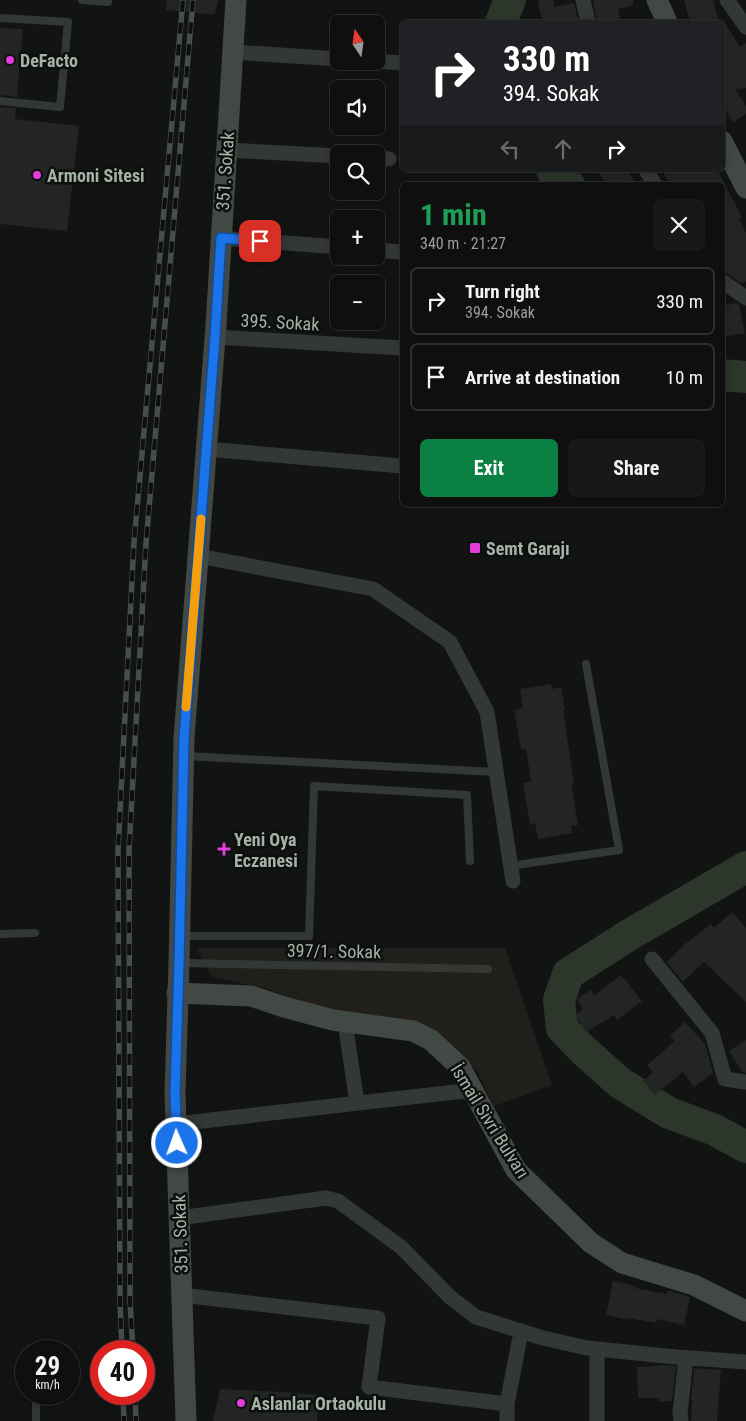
<!DOCTYPE html>
<meta charset="utf-8">
<style>
body{margin:0;font-family:"Roboto Condensed",sans-serif;background:#171817;color:#f1f3f6;height:100vh;display:flex;flex-direction:column;font-size:19px;white-space:nowrap}
*{box-sizing:border-box;margin:0}
p{font-size:16px;color:#9b9c9e}
.icon{flex:none;width:28px;height:28px;fill:none;stroke:currentColor;stroke-width:2;stroke-linecap:round;stroke-linejoin:round}
.map{position:relative;flex:1;overflow:hidden}
.sheet{position:absolute;left:400px;top:182px;width:325px;height:325px;display:flex;flex-direction:column;background:#0e0f0e;border-radius:8px;box-shadow:0 2px 8px #0003,0 0 0 1px #2e2f2e}
.sheet>*{flex:none}
.top-card{position:absolute;left:400px;top:20px;width:325px;height:152px;border-radius:8px;box-shadow:0 2px 8px #0003,0 0 0 1px #2e2f2e;background:#202124;color:#fff;overflow:hidden}
.needle{width:32px;rotate:347deg}
.fabs{position:absolute;left:330px;top:15px;display:grid;gap:10px}
.fabs a{display:grid;place-items:center;width:55px;height:55px;border-radius:8px;background:#0e0f0e;box-shadow:0 2px 8px #0003,0 0 0 1px #2e2f2e;font-size:25px}
.speed{position:absolute;left:15px;top:1340px;display:flex;gap:10px;font-size:25px;font-weight:700;text-align:center}
.speed>*{display:grid;place-content:center;width:65px;height:65px;border-radius:50%;background:#0e0f0e;box-shadow:0 2px 8px #0003,0 0 0 1px #2e2f2e;line-height:1}
.speed small{font-size:12px;font-weight:400}
.speed .limit{border:8px solid #d22;background:#fff;color:#111}
.pin{position:absolute;display:grid;place-items:center;width:42px;height:42px;color:#fff;margin:-21px;border-radius:10px;box-shadow:0 2px 8px #0006}
.me{position:absolute;width:55px;margin:-28px;rotate:358deg;stroke-linejoin:round;filter:drop-shadow(0 0 4px #0008)}
.turn{display:flex;align-items:center;gap:18px;height:105px;padding:0 20px;font-size:22px}
.turn .icon{width:65px;height:65px;stroke-width:2.5}
.turn b{display:block;font-size:35px;line-height:42px}
.lanes{display:flex;align-items:center;height:48px;padding:0 20px;background:#0003;justify-content:center;gap:25px;direction:ltr}
.lanes .off{opacity:.35}
.round{display:grid;place-items:center;flex:none;width:52px;height:52px;border-radius:8px;background:#171817}
.overview{display:flex;align-items:center;justify-content:space-between;height:85px;padding:0 20px}
h1{font-size:30px;font-weight:700;line-height:38px;color:#1e9e55}
.action{display:flex;gap:10px;margin-top:auto;padding:10px 20px}
.action a{flex:1;height:58px;border-radius:8px;background:#0b8043;color:#fff;font-size:20px;font-weight:700;line-height:58px;text-align:center}
.action a+a{background:#171817;color:#f1f3f6}
ul{padding:0;list-style:none}
li{display:flex;align-items:center;gap:15px;height:68px;margin:0 10px 8px;padding:0 10px;border:2px solid #2e2f2e;border-radius:8px}
li div{flex:1}
li b{display:block;font-size:19px}
li em{font-style:normal}
.map>svg:first-child{display:block}
.green{fill:#211f1c}
.lines{fill:none;stroke-linecap:round;stroke-linejoin:round}
.river{stroke:#2c362a;stroke-width:32}
.building{fill:#222523}
.lane{stroke:#343835;stroke-width:8}
.street{stroke:#343835;stroke-width:15}
.secondary{stroke:#424843;stroke-width:21}
.rail-casing{stroke:#474d48;stroke-width:5.5}
.rail{stroke:#0d0f0e;stroke-width:4;stroke-dasharray:11;stroke-linecap:butt}
.route-casing{stroke:#114b97;stroke-width:12}
.route{stroke:#1a73e8;stroke-width:9}
.slow{stroke:#f59e0b;stroke-width:9}
.poi-dot{fill:#e23cdb;stroke:#0d0f0e;stroke-width:2}
.labels{text-anchor:middle;dominant-baseline:central;stroke-width:5;stroke-linejoin:round;paint-order:stroke}
.poi-label{font-size:18px;font-weight:bold;fill:#a5b3a6;stroke:#0d0f0e;text-anchor:start}
.street-label{font-size:18px;fill:#a5b3a6;stroke:#0d0f0e}
</style>
<div class="map">
<svg width="746" height="1421" viewBox="0 0 746 1421">
<rect width="100%" height="100%" fill="#121413"/>
<path class="green" d="M 196,948 L 505,948 L 552,1085 L 494,1106 L 476,1069 L 414,1021 L 331,1012 L 265,988 L 212,977 Z"/>
<g class="lines">
<path class="river" d="M 501,22 L 510,0
M 552,170 L 569,185
M 722,375 L 746,377
M 746,867 L 629,935 L 568,974 L 559,1000 L 562,1028 L 582,1049 L 620,1083 L 669,1113 L 715,1130 L 746,1147"/>
</g>
<path class="building" d="M 167,0 L 218,0 L 215,14 L 208,14 L 166,10 Z
M 538,0 L 553,0 L 554,7 L 574,3 L 578,20 L 571,21 L 571,19 L 553,22 L 542,22 Z
M 593,0 L 633,0 L 633,5 L 618,9 L 621,22 L 597,22 Z
M 684,0 L 713,0 L 719,22 L 690,22 Z
M 722,18 L 740,47 L 746,43 L 746,88 L 736,90 L 746,106 L 746,114 L 733,122 L 722,104 Z
M 0,28 L 23,29 L 17,97 L 0,95 Z
M 0,107 L 16,108 L 15,119 L 79,126 L 67,231 L 0,224 Z
M 597,170 L 628,170 L 636,185 L 607,185 Z
M 662,170 L 717,170 L 742,217 L 739,219 L 746,233 L 746,281 L 742,284 L 728,274 L 722,264 L 722,185 L 670,185 Z
M 737,303 L 739,305 L 745,333 L 722,337 L 722,306 Z
M 551,684 L 552,689 L 561,687 L 565,710 L 563,710 L 574,783 L 571,783 L 578,825 L 571,826 L 572,833 L 538,839 L 535,823 L 530,824 L 523,783 L 531,781 L 526,749 L 521,749 L 514,710 L 523,708 L 520,689 Z
M 732,912 L 746,928 L 746,1002 L 704,962 L 683,982 L 667,962 L 685,944 L 711,924 L 714,928 Z
M 621,975 L 642,1001 L 617,1020 L 614,1015 L 586,1032 L 575,1015 L 583,1009 L 577,999 L 591,990 L 594,995 Z
M 685,1022 L 705,1044 L 713,1073 L 694,1087 L 683,1072 L 655,1095 L 643,1081 L 653,1072 L 647,1065 L 675,1041 L 670,1035 Z
M 746,1040 L 746,1073 L 742,1072 L 729,1051 Z
M 613,1281 L 636,1286 L 635,1288 L 667,1294 L 668,1290 L 690,1297 L 684,1325 L 657,1319 L 656,1323 L 629,1318 L 629,1320 L 606,1315 Z
M 657,1365 L 676,1366 L 672,1401 L 659,1402 L 659,1398 L 638,1398 L 637,1367 L 658,1366 Z
M 694,1368 L 721,1370 L 717,1421 L 691,1421 L 692,1400 L 691,1400 Z
M 220,1389 L 281,1392 L 319,1395 L 317,1421 L 213,1421 Z"/>
<g class="lines">
<path class="lane" d="M 82,0 L 108,2 L 108,0
M 0,18 L 68,22 L 60,107 L 0,101
M 185,756 L 496,772
M 510,866 L 619,850 L 586,664
M 0,934 L 35,933
M 182,936 L 309,936 L 314,786 L 467,795 L 470,861
M 181,963 L 488,969
M 36,1395 L 36,1421"/>
<path class="street" d="M 583,0 L 588,22
M 727,0 L 746,27
M 233,52 L 339,59
M 373,61 L 402,63
M 226,150 L 339,156
M 376,158 L 389,159
M 646,170 L 655,185
M 221,238 L 339,247
M 376,250 L 402,252
M 722,281 L 746,298
M 215,337 L 402,348
M 206,449 L 402,466
M 198,556 L 373,589 L 450,642 L 487,712 L 513,881
M 652,959 L 712,1033 L 725,1079 L 746,1082
M 345,1022 L 357,1103
M 176,1124 L 473,1090
M 179,1218 L 326,1198 L 338,1201 L 401,1247 L 450,1297 L 476,1317 L 543,1338 L 587,1348 L 676,1357 L 746,1362
M 182,1295 L 378,1318 L 369,1387 L 507,1404
M 597,1349 L 597,1421
M 507,1421 L 507,1404 L 521,1332
M 681,1421 L 680,1413 L 686,1358"/>
<path class="secondary" d="M 657,0 L 667,22
M 722,141 L 746,188
M 177,993 L 251,996 L 284,1007 L 333,1020 L 413,1031 L 431,1040 L 460,1067 L 516,1170 L 591,1243 L 622,1263 L 694,1285 L 746,1311
M 186,1421 L 175,1093 L 179,963 L 184,738 L 216,325 L 236,0"/>
<g class="rail-casing">
<path id="rail" d="M 122,1351 L 120,1301 L 118,850 L 134,542 L 183,0
M 133,1351 L 130,1301 L 129,850 L 146,543 L 193,0
M 123,1394 L 124,1421
M 135,1394 L 136,1421"/>
</g>
<use href="#rail" class="rail"/>
</g>
<g class="lines">
<g class="route-casing">
<path id="route" d="M 177,1143 L 175,1093 L 179,963 L 184,738 L 215,337 L 221,238 L 260,241"/>
</g>
<use href="#route" class="route"/>
<path class="slow" d="M 186,707 L 201,519"/>
</g>
<g class="poi-dot">
<circle cx="10" cy="60" r="5"/>
<circle cx="37" cy="175" r="5"/>
<rect x="469" y="542" width="12" height="12" rx="2.5"/>
<path d="M221.5 841.5h5v5h5v5h-5v5h-5v-5h-5v-5h5z"/>
<circle cx="241" cy="1403" r="5"/>
</g>
<g class="labels">
<g class="poi-label">
<text x="20" y="60">DeFacto</text>
<text x="47" y="175">Armoni Sitesi</text>
<text x="486" y="548">Semt Garajı</text>
<text x="234" y="839">Yeni Oya<tspan x="234" dy="21">Eczanesi</tspan></text>
<text x="251" y="1403">Aslanlar Ortaokulu</text>
</g>
<g class="street-label">
<text transform="translate(225 171) rotate(-86)">351. Sokak</text>
<text transform="translate(280 322) rotate(3)">395. Sokak</text>
<text transform="translate(334 951) rotate(1)">397/1. Sokak</text>
<text transform="translate(490 1121) rotate(58)">İsmail Sivri Bulvarı</text>
<text transform="translate(180 1234) rotate(-92)">351. Sokak</text>
</g>
</g>
</svg>
<div class="fabs">
<a><svg class="needle" viewBox="-14 -14 28 28"><path d="M0-13l5 13h-10z" fill="#e53935"/><path d="M0 13l5-13h-10z" fill="#9b9c9e"/></svg></a>
<a><svg class="icon" aria-label="sound" viewBox="0 0 24 24"><path d="M4 9h4l5-4v14l-5-4H4zM17 9q2 3 0 6"/></svg></a>
<a><svg class="icon" aria-label="search" viewBox="0 0 24 24"><circle cx="10" cy="10" r="6"/><path d="M15 15l6 6"/></svg></a>
<a>+</a>
<a>−</a>
</div>
<div class="speed"><div>29<small>km/h</small></div><div class="limit">40</div></div>
<div class="pin" style="left:260px;top:241px;background:#d93025"><svg class="icon" aria-label="arrive" viewBox="0 0 24 24"><path d="M6 21V4h12l-3 4 3 4H6"/></svg></div>
<svg class="me" style="left:177px;top:1143px" viewBox="-20 -20 40 40"><circle r="17" fill="#1a73e8" stroke="#fff" stroke-width="3"/><path d="M0-11L8 9 0 5-8 9z" fill="#fff"/></svg>
<div class="top-card">
<div class="turn"><svg class="icon" aria-label="right" viewBox="0 0 24 24"><path d="M7 20v-9h11M14 6l5 5-5 5"/></svg><div><b>330 m</b>394. Sokak</div></div>
<div class="lanes"><svg class="icon off" aria-label="left" viewBox="0 0 24 24"><path d="M17 20v-9H6M10 6l-5 5 5 5"/></svg><svg class="icon off" aria-label="ahead" viewBox="0 0 24 24"><path d="M12 20V5M6 11l6-6 6 6"/></svg><svg class="icon" aria-label="right" viewBox="0 0 24 24"><path d="M7 20v-9h11M14 6l5 5-5 5"/></svg></div>
</div>
<section class="sheet">
<div class="overview"><div><h1>1 min</h1><p>340 m · 21:27</p></div><a class="round"><svg class="icon" aria-label="close" viewBox="0 0 24 24"><path d="M6 6l12 12M18 6L6 18"/></svg></a></div>
<ul>
<li><svg class="icon" aria-label="right" viewBox="0 0 24 24"><path d="M7 20v-9h11M14 6l5 5-5 5"/></svg><div><b>Turn right</b><p>394. Sokak</p></div><em>330 m</em></li>
<li><svg class="icon" aria-label="arrive" viewBox="0 0 24 24"><path d="M6 21V4h12l-3 4 3 4H6"/></svg><div><b>Arrive at destination</b></div><em>10 m</em></li>
</ul>
<div class="action"><a>Exit</a><a>Share</a></div>
</section>
</div>
